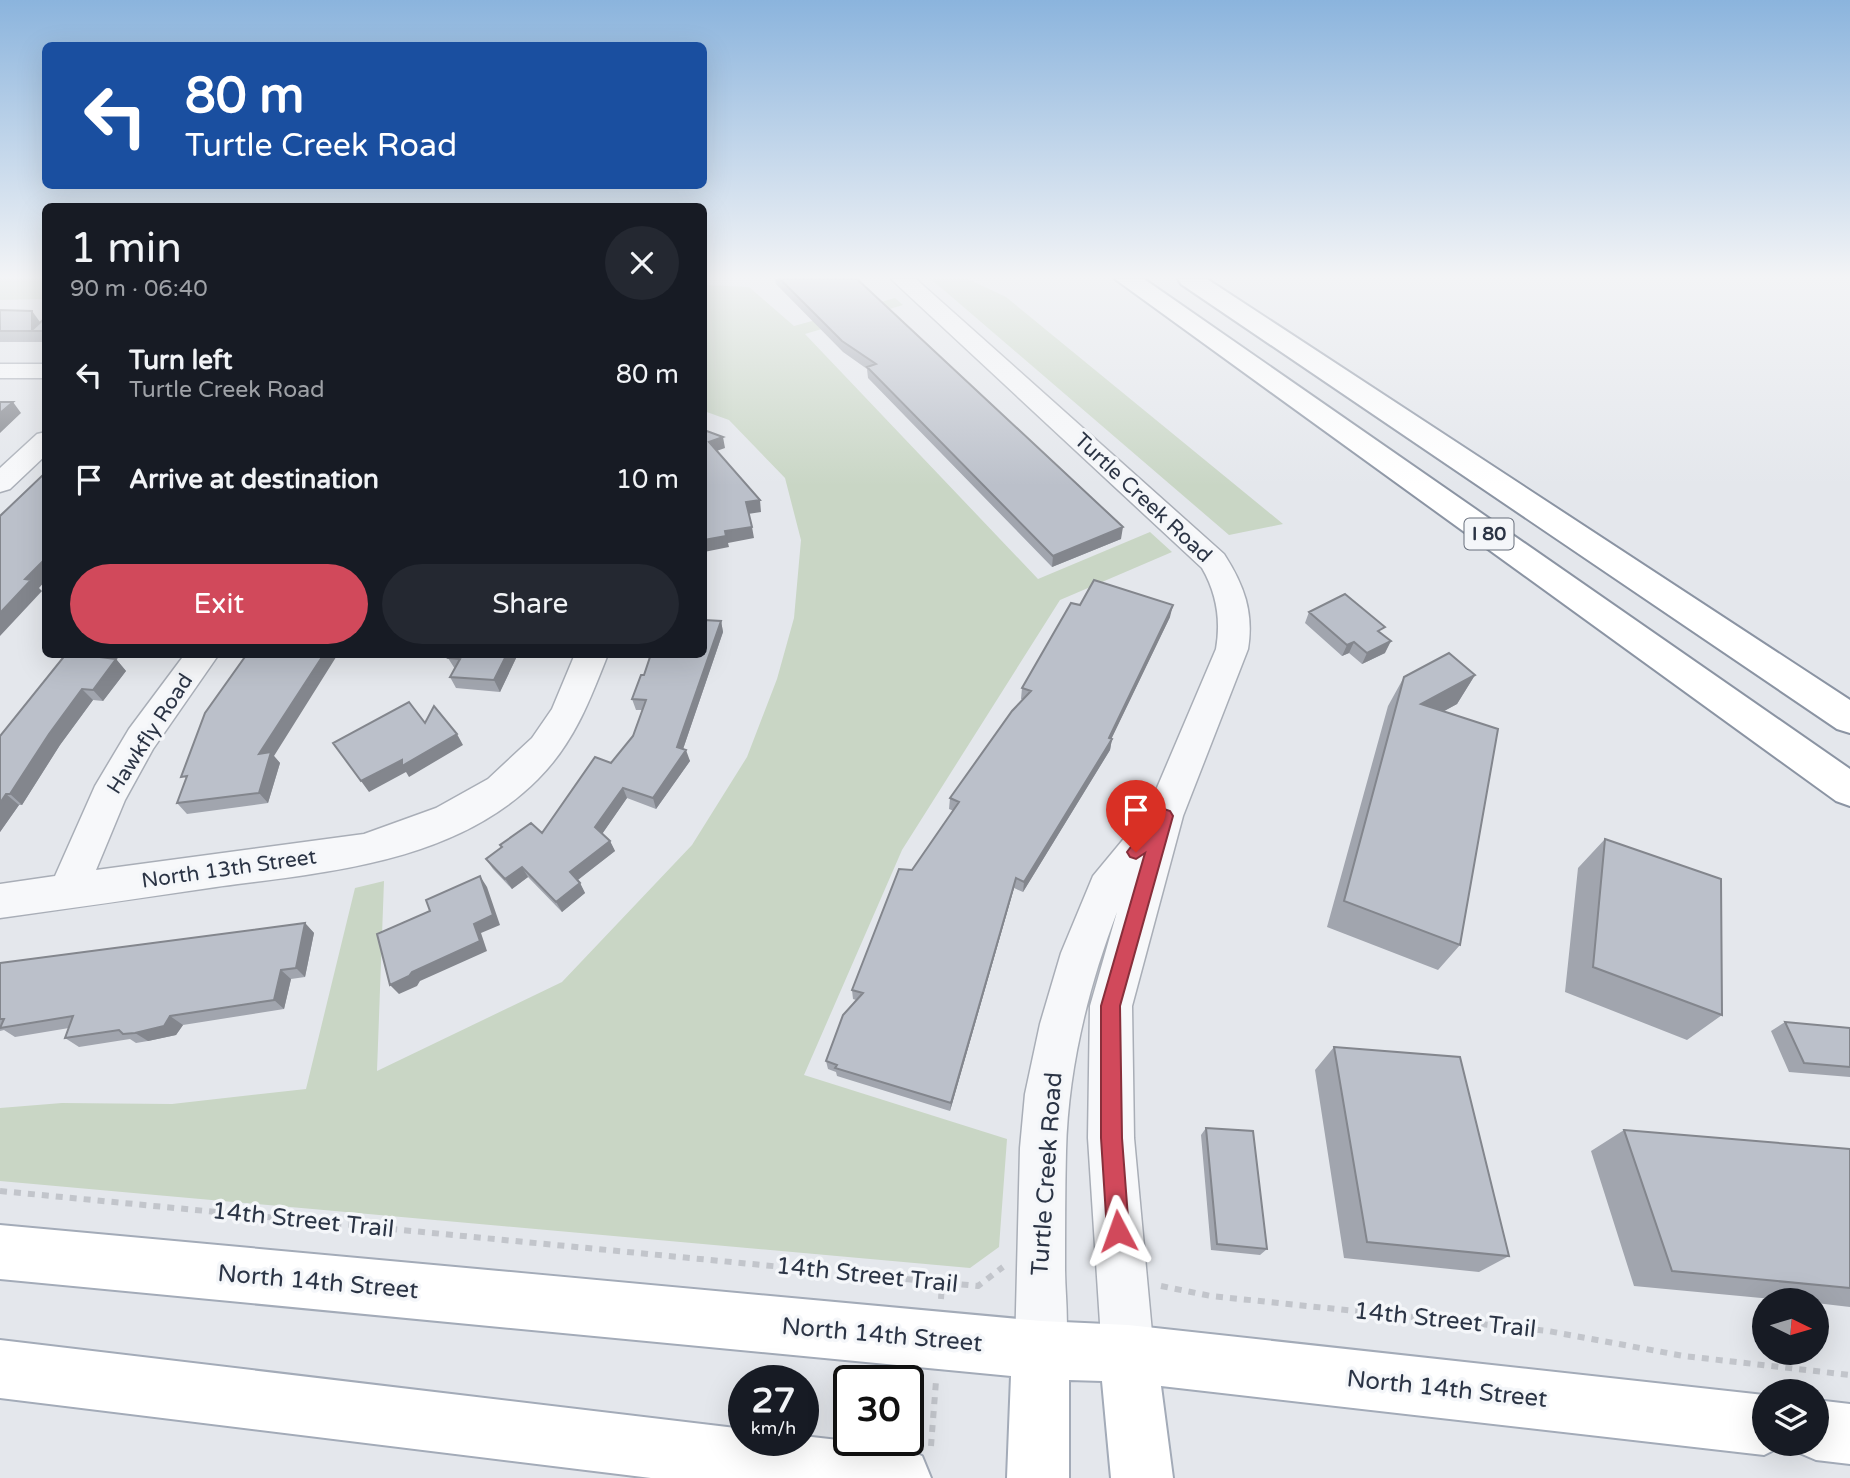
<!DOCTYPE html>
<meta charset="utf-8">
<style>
body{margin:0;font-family:"Varela Round",sans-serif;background:#242831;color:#f1f3f6;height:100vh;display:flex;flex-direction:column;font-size:26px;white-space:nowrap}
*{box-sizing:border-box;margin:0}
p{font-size:23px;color:#9ea1a6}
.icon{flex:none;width:38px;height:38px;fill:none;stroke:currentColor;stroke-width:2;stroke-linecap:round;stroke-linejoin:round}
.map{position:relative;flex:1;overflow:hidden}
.panel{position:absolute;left:42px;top:203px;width:665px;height:455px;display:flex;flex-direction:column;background:#171b24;border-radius:10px;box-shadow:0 7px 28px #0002}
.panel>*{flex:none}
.top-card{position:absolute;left:42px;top:42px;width:665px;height:147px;border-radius:10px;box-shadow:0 7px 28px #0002;background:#1a4fa0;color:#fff;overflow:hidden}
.needle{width:46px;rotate:95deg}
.tools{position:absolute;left:1752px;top:1288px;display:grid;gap:14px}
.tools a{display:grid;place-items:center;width:77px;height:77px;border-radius:50%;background:#171b24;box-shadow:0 7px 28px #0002;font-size:35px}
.speed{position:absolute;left:728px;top:1365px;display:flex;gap:14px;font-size:35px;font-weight:700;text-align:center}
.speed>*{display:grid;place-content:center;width:91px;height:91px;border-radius:50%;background:#171b24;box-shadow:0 7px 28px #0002;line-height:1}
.speed small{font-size:18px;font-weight:400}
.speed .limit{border:4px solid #111;border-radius:10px;background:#fff;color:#111}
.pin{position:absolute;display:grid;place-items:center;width:60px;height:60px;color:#fff;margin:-72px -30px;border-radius:50% 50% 50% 0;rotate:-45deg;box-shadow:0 0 7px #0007}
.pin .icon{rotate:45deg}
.me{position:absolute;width:77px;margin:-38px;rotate:356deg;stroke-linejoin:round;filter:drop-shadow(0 0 5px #0008)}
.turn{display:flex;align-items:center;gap:24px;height:147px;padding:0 28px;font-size:32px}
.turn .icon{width:91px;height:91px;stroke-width:2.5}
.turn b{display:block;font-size:49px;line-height:60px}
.round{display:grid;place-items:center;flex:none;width:74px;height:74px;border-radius:37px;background:#242831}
.summary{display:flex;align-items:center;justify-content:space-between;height:119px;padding:0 28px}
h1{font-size:42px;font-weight:600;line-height:52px}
.cta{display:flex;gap:14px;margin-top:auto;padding:14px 28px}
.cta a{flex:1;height:80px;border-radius:42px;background:#d1495b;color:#fff;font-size:28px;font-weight:600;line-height:80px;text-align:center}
.cta a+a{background:#242831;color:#f1f3f6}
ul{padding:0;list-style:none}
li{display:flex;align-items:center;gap:21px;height:105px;padding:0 28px}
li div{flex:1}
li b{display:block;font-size:26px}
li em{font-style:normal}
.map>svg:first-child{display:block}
.green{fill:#c9d6c5}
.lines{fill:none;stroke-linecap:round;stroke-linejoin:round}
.minor-casing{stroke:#a9aeb7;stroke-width:3}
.major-casing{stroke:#a3abb8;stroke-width:4}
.highway-casing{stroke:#8b94a3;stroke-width:4}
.path{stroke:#c2c5cb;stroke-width:6;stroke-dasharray:7 7;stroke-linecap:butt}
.minor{fill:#f7f8fa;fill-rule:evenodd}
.major{fill:#fff;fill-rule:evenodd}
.highway{fill:#fff;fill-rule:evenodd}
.wall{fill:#a1a5ae}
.shaded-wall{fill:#83868d}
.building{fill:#bbc0ca;stroke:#83868d;stroke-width:2}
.route{fill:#d1495b;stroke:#882f3b;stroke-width:2}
.labels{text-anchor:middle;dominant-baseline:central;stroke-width:7;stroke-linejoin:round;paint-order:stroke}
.shield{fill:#f4f6f9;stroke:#676e7b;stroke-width:2}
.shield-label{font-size:19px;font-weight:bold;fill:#2b3445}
.street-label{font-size:21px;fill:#2b3445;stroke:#f4f6f9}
.near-street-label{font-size:24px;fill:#2b3445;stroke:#f4f6f9}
</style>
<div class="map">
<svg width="1850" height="1478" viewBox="0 0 1850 1478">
<rect width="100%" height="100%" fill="#e4e7ec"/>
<path class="green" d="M 0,279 L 45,279 L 45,299 L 0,300 Z
M 931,279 L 968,279 L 1006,297 L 1283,524 L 1229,535 Z
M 704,285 L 749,287 L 794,326 L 895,298 L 903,305 L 805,334 L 1038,579 L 1150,532 L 1172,552 L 1060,600 L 902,850 L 804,1075 L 1007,1139 L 999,1247 L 970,1268 L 0,1181 L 0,1108 L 62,1103 L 172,1104 L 306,1089 L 355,888 L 384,881 L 377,1071 L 562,982 L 692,845 L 747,757 L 777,679 L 794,618 L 801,540 L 785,478 L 729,420 L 704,411 Z"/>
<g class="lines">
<g class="minor-casing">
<path id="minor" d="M 891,279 L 916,279 L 1224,554 C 1244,585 1254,612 1248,649 L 1183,816 L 1132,1006 L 1134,1138 L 1154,1354 L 1146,1372 L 1128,1380 L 1110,1372 L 1102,1354 L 1088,1138 L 1090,1006 L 1117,912 C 1088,988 1068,1069 1066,1151 C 1065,1190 1065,1229 1065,1268 C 1065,1302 1072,1337 1059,1368 L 1041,1376 L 1023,1368 L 1015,1350 L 1020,1148 L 1025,1094 L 1040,1024 L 1061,953 L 1093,876 L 1141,818 L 1145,816 L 1216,649 C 1221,620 1217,594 1202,568 Z
M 0,364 L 46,364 L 46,378 L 0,378 Z
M 46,432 L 46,455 L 10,489 L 0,492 L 0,468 L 37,434 Z
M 185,654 L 219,654 L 153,749 L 125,800 L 96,870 L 364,834 L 436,808 L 488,779 L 532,738 L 552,709 L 575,654 L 608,654 C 590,700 574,743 538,779 C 455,863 326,872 216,887 C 144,898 72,908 0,918 L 0,884 L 55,876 L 95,786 L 129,729 Z"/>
</g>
<g class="major-casing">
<path id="major" d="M 0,1225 L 1041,1321 L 1128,1325 L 1764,1395 L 1764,1444 L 1786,1444 L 1764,1455 L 1161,1386 L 1173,1478 L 1111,1478 L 1102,1381 L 1069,1380 L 1069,1478 L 1007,1478 L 1011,1376 L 0,1279 Z
M 0,1340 L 744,1429 L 744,1440 L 803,1440 L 803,1436 L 900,1447 L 922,1456 L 931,1478 L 651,1478 L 0,1398 Z
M 1816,1400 L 1850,1404 L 1850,1464 L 1816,1460 L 1795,1451 L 1792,1444 L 1816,1444 Z"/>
</g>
<g class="highway-casing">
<path id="highway" d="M 1115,279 L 1144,279 L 1850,769 L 1850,806 L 1836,801 Z
M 1178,279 L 1207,279 L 1850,700 L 1850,733 L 1837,729 L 1181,284 Z"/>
</g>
<path class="path" d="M 0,1191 L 978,1286 L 1003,1267
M 1161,1286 L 1211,1296 L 1548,1331 L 1684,1356 L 1850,1375
M 941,1299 L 942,1282
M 931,1446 L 936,1381"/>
<use href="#minor" class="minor"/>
<use href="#major" class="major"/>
<use href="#highway" class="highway"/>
</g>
<path class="wall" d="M 775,279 L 857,279 L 1121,539 L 1052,567 L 868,378 L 867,369 L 843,352 L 776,284 Z
M 0,310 L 40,322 L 46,317 L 46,342 L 0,342 Z
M 704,604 L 706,616 L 705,620 L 721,621 L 723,632 L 683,749 L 690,761 L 656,809 L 627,798 L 602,834 L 610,841 L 615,851 L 578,880 L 580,883 L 585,893 L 562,912 L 528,877 L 512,889 L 493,869 L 486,859 L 502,848 L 500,845 L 542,833 L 611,763 L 633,736 L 642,710 L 636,710 L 632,699 L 644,675 Z
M 1080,605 L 1170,617 L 1111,739 L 1112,739 L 1110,750 L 1023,892 L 1014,888 L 950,1111 L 837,1076 L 836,1072 L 828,1069 L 826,1061 L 856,1000 L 853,999 L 852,990 L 912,870 L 954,811 L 949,809 L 950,798 L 1023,700 L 1021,699 L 1022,688 Z
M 1309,612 L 1382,634 L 1385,653 L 1362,664 L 1349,653 L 1342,656 L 1305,623 Z
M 66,654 L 120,654 L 116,659 L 126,671 L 103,701 L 93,700 L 60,745 L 22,805 L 19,805 L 0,832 L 0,736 Z
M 450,654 L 518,654 L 500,692 L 456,688 L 450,677 L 455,669 L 448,658 Z
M 1475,675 L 1457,704 L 1444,711 L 1460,945 L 1438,970 L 1327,927 L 1388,706 L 1404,677 Z
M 274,756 L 280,763 L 268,803 L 187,814 L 177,803 Z
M 1605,839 L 1722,1015 L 1687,1040 L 1565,992 L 1578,868 Z
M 305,923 L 314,933 L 305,977 L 291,979 L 284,1009 L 183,1025 L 176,1035 L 148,1041 L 136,1043 L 130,1039 L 79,1047 L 65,1038 L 69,1028 L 15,1037 L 4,1030 L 0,1031 L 0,963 Z
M 1785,1022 L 1850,1028 L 1850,1077 L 1789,1072 L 1771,1031 Z
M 1334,1047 L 1509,1256 L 1479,1272 L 1344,1258 L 1315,1070 Z
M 1206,1128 L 1267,1249 L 1260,1255 L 1211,1250 L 1201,1135 Z
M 1624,1130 L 1850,1149 L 1850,1307 L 1816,1303 L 1816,1300 L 1783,1300 L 1634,1286 L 1591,1151 Z"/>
<path class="shaded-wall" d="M 32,311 L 40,322 L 32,330 Z
M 13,402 L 21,413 L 0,433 L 0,413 Z
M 723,437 L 725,448 L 711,453 L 709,442 Z
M 760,500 L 761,512 L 748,514 L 746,502 Z
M 752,527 L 754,538 L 728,543 L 729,547 L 704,552 L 704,540 L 725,531 Z
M 1123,527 L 1121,539 L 1052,567 L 1053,556 Z
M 46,558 L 46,580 L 39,588 L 42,591 L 0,636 L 0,613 L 25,579 Z
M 704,605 L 706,616 L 704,625 Z
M 1173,605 L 1170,617 L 1107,748 L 1112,739 L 1110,750 L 1023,892 L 1024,882 L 1109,738 Z
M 721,621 L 723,632 L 680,758 L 677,747 Z
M 1391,641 L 1385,653 L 1362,664 L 1367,653 Z
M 1354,642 L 1349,653 L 1342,656 L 1347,645 Z
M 101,654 L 120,654 L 109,668 L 99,657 Z
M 324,654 L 338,654 L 274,756 L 280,763 L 268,803 L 259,793 L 259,754 Z
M 507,654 L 518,654 L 500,692 L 494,680 Z
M 116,659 L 126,671 L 103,701 L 93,690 Z
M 1475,675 L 1457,704 L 1404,733 L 1421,704 Z
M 82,689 L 93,700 L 60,745 L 22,805 L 10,794 L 49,734 Z
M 457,734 L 463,745 L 409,777 L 406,772 L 369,792 L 361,781 L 402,760 Z
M 686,750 L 690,761 L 656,809 L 653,798 Z
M 623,788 L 627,798 L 600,837 L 595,827 Z
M 6,794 L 19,805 L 0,832 L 0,803 Z
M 610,841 L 615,851 L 575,882 L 570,872 Z
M 522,867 L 528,877 L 512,889 L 505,879 Z
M 480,876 L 487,887 L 500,925 L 481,933 L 487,951 L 420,981 L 417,986 L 399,994 L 390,985 L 412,972 L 474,924 Z
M 1016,878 L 1014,888 L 950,1111 L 951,1103 Z
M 580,883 L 585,893 L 562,912 L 556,902 Z
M 305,923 L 314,933 L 305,977 L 296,968 Z
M 281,970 L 291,979 L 284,1009 L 274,1000 Z
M 170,1016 L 183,1025 L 176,1035 L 148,1041 L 135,1033 Z"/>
<path class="building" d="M 780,279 L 857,279 L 1123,527 L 1053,556 L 867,367 L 876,364 L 842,341 Z
M 0,310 L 32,311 L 32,330 L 46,317 L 46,331 L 0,331 Z
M 0,402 L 13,402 L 0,413 Z
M 704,430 L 723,437 L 709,442 L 760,500 L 746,502 L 752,527 L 725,531 L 726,536 L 704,540 Z
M 46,472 L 46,558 L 25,579 L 31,580 L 0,613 L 0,516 Z
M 1094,580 L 1173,605 L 1109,738 L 1112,739 L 1024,882 L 1016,878 L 951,1103 L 835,1068 L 837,1065 L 826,1061 L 843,1015 L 863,993 L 852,990 L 899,869 L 912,870 L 959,802 L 950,798 L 1012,711 L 1031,691 L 1022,688 L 1071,603 L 1080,605 Z
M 1345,594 L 1385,627 L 1378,631 L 1391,641 L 1367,653 L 1354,642 L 1347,645 L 1309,612 Z
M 704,620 L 721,621 L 677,747 L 686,750 L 653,798 L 623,788 L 595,827 L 610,841 L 570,872 L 580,883 L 556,902 L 522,867 L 505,879 L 486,859 L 502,847 L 500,845 L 531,823 L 542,833 L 595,757 L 611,763 L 633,736 L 646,700 L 632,699 L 641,675 L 644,675 L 651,654 L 704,654 Z
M 1449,653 L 1475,675 L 1421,704 L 1498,729 L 1460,945 L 1344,901 L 1404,677 Z
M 66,654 L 101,654 L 99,657 L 116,659 L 93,690 L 82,689 L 49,734 L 10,794 L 6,794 L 0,803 L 0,736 Z
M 247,654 L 324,654 L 259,754 L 271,752 L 259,793 L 177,803 L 187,776 L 181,777 L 205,713 Z
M 450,654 L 507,654 L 494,680 L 450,677 L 460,659 L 448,658 Z
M 409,702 L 425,723 L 434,706 L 457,734 L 402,766 L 402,760 L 361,781 L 333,743 Z
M 1605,839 L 1721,879 L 1722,1015 L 1593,967 Z
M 480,876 L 493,915 L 474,924 L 480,941 L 412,972 L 409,976 L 390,985 L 377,934 L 430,911 L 426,900 Z
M 305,923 L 296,968 L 281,970 L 274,1000 L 170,1016 L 164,1026 L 135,1033 L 123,1034 L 119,1030 L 65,1038 L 73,1016 L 0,1028 L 4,1019 L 0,1019 L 0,963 Z
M 1785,1022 L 1850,1028 L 1850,1067 L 1804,1063 Z
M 1334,1047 L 1460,1057 L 1509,1256 L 1367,1242 Z
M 1206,1128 L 1253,1131 L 1267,1249 L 1217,1244 Z
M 1624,1130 L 1850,1149 L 1850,1288 L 1672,1271 Z"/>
<linearGradient id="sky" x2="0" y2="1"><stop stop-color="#8bb4dd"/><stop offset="0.57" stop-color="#f3f4f6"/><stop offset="1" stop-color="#f3f4f6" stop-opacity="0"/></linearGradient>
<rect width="1850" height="486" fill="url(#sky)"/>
<path class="route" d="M 1164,809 L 1170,811 L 1173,816 L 1120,1006 L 1122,1138 L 1129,1231 L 1126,1239 L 1118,1242 L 1110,1239 L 1107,1231 L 1101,1138 L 1101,1006 L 1145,853 L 1136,859 L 1130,857 L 1127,852 L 1158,811 Z"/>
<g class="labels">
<rect class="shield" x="1464.5" y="518.5" width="49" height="31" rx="5"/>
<g class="shield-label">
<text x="1489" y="534">I 80</text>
</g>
<g class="street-label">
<text transform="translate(1143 498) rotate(43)">Turtle Creek Road</text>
<text transform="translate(150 734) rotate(-57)">Hawkfly Road</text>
<text transform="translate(229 869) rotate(-8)">North 13th Street</text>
</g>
<g class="near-street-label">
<text transform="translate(1047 1174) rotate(-86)">Turtle Creek Road</text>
<text transform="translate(303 1220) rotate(6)">14th Street Trail</text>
<text transform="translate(867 1275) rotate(6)">14th Street Trail</text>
<text transform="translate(318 1282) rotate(5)">North 14th Street</text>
<text transform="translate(1445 1320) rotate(6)">14th Street Trail</text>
<text transform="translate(882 1335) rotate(5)">North 14th Street</text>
<text transform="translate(1447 1389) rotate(6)">North 14th Street</text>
</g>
</g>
</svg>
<div class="tools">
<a><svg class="needle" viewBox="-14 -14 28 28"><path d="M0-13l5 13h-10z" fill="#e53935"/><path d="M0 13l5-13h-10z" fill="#9ea1a6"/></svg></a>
<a><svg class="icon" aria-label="layers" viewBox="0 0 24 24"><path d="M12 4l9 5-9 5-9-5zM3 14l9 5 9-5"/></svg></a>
</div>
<div class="speed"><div>27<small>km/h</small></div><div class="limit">30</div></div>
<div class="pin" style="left:1136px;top:852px;background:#d93025"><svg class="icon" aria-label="arrive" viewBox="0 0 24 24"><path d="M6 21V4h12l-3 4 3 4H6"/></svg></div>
<svg class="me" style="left:1118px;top:1231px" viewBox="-20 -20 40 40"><path d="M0-17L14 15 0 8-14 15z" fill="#d1495b" stroke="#fff" stroke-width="4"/></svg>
<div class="top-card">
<div class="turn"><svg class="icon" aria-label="left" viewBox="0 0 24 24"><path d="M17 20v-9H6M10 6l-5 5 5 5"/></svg><div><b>80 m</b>Turtle Creek Road</div></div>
</div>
<section class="panel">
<div class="summary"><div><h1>1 min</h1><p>90 m · 06:40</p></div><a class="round"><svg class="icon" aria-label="close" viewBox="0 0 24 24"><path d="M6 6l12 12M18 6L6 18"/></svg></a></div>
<ul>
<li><svg class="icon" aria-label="left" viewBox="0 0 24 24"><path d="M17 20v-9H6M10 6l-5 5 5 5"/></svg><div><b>Turn left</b><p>Turtle Creek Road</p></div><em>80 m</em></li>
<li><svg class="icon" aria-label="arrive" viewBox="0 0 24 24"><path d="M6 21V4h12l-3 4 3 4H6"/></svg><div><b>Arrive at destination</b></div><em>10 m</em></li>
</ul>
<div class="cta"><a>Exit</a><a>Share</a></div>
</section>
</div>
